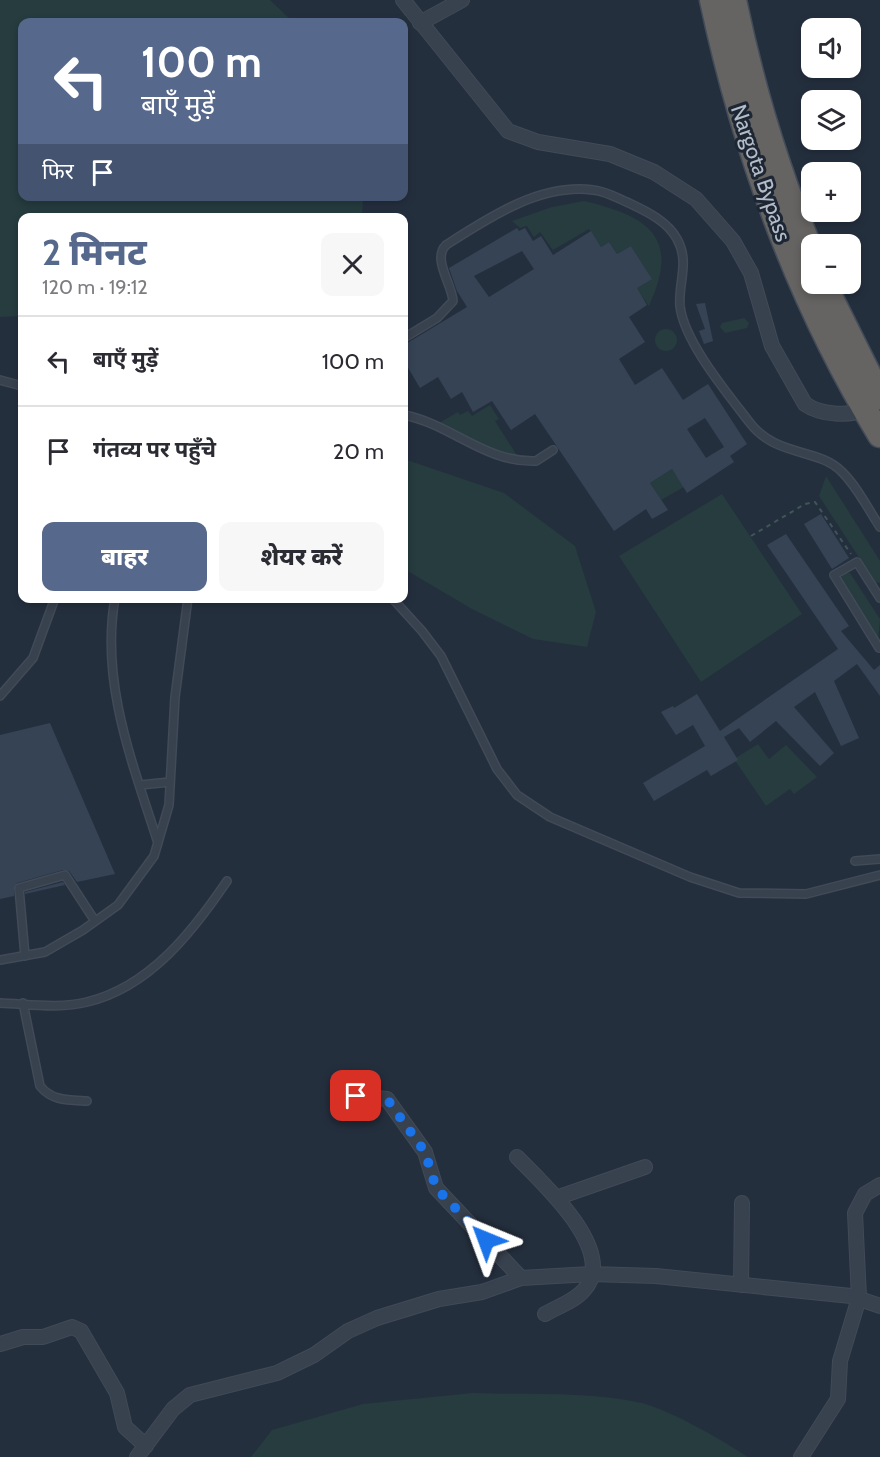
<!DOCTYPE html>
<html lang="hi">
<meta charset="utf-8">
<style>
body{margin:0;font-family:Cabin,"Noto Sans Devanagari",sans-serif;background:#f7f7f7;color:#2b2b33;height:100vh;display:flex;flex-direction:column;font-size:22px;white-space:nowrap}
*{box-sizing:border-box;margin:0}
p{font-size:20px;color:#7c7c81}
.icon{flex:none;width:33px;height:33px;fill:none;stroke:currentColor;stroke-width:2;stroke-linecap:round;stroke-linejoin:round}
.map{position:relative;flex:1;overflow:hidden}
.sheet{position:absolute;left:18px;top:213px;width:390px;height:390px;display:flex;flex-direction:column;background:#fff;border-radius:12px;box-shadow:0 3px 9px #0003}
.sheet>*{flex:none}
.top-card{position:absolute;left:18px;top:18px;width:390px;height:183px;border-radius:12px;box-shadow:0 3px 9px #0003;background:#56698c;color:#fff;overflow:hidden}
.controls{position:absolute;left:801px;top:18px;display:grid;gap:12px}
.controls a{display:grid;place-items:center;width:60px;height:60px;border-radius:12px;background:#fff;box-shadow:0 3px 9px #0003;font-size:30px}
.pin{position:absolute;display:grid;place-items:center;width:51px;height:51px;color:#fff;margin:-26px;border-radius:12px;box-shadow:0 3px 9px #0006}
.me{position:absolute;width:66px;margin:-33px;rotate:316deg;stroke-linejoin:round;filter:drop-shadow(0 0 4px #0008)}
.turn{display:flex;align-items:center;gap:21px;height:126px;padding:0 24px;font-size:27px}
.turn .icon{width:78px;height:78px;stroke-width:2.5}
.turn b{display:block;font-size:42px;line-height:51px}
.then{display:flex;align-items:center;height:57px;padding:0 24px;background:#0003;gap:12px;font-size:22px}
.round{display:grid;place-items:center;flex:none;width:63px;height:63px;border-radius:12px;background:#f7f7f7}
.summary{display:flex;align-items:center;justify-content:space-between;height:102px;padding:0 24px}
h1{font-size:36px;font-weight:800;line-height:45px;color:#56698c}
.cta{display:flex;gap:12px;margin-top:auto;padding:12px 24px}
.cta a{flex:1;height:69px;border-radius:12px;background:#56698c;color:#fff;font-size:24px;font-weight:800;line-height:69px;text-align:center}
.cta a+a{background:#f7f7f7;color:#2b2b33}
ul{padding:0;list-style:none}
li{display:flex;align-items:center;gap:18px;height:90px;padding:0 24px;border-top:2px solid #e1e1e2}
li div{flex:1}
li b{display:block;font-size:22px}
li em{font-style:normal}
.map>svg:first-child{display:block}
.green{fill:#263c3f}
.building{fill:#364354;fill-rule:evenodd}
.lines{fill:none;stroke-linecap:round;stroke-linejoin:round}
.service-casing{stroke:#414a57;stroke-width:10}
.minor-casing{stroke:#414a57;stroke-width:16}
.trunk-casing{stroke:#434c59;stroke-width:27}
.path{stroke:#3f5557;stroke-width:2;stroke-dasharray:4.5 4.5;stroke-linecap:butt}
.service{stroke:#38414e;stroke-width:7}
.minor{stroke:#38414e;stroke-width:14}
.trunk{stroke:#656462;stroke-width:24}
.route{stroke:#1a73e8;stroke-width:10;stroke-dasharray:0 18}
.labels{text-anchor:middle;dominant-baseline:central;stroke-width:6;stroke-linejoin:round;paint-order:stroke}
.street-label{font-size:22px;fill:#b4bcc9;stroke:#1d2633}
</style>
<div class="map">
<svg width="880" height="1457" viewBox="0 0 880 1457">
<rect width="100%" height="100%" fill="#242f3e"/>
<path class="green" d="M 0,0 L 270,0 L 293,22 L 22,22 L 22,196 L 363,197 L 362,217 L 22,218 L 22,316 L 0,317 Z
M 584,201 C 651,217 680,238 649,306 L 636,288 L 651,278 L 631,246 L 617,254 L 609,242 L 601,247 L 589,229 L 553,250 L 540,232 L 534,237 L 527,226 L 520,228 L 512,221 L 552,207 Z
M 744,318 L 749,323 L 747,328 L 725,333 L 720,327 L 722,323 Z
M655 340a11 11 0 1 1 22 0a11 11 0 1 1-22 0Z
M 490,405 L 499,419 L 495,421 L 518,457 L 493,451 L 439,423 L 458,412 L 460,415 L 468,411 L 472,416 Z
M 404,459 L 504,493 L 575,546 L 596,612 L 587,647 L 533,639 L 472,609 L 404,569 Z
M 672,469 L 684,487 L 661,500 L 650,483 Z
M 826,476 L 880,561 L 880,583 L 875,582 L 819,496 Z
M 722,494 L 802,614 L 701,682 L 619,556 Z
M 843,573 L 850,573 L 880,619 L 878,641 L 840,581 Z
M 758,744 L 769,759 L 786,745 L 817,777 L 794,794 L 790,789 L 766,806 L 734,759 Z
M 473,1393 C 527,1395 590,1391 642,1403 C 672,1411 722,1440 748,1457 L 251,1457 L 272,1430 L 363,1404 Z"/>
<path class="building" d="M 517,228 L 519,231 L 525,228 L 533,241 L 541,236 L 553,255 L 591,231 L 601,247 L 609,242 L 617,254 L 631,246 L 652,279 L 637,288 L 647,305 L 629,317 L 645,342 L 619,359 L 635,385 L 662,368 L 683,400 L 708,384 L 747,444 L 730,456 L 734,462 L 687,493 L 672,469 L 650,483 L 668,510 L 652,519 L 646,509 L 614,531 L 535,414 L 511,430 L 492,401 L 473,412 L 462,392 L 451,399 L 438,377 L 420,388 L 404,361 L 404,345 L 467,307 L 457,291 L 449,268 ZM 522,251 L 534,269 L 489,297 L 474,276 ZM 705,418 L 724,447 L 706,458 L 687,429 Z
M 705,303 L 713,341 L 704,344 L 699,331 L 705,329 L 696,304 Z
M 821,514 L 849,558 L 832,569 L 804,524 Z
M 786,534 L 849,626 L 841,631 L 874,670 L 880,665 L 880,696 L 857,664 L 834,681 L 859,738 L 841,746 L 815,692 L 794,707 L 834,753 L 820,766 L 776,721 L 750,742 L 739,728 L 724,737 L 738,760 L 711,776 L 707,770 L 654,801 L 643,783 L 705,746 L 693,725 L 676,735 L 661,712 L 673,706 L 674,708 L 697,694 L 720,731 L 838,649 L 767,545 Z
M 50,723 L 115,874 L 77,882 L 69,871 L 63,870 L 17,883 L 14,886 L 14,896 L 0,899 L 0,735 Z
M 63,882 L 65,885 L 25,894 L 25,892 Z"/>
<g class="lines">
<g class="service-casing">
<path id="service" d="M 404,338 L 437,318 L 453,301 C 452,284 432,259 446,245 C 488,218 540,183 593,190 C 606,191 619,199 631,204 C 648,212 668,222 677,239 C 690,262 678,283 680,306 C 684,342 728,394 750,423 C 776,457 818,448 841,471 C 857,486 868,509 880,527
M 0,380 L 22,386
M 404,415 C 451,424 485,463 536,461 L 553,450
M 115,598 C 100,683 133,764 158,843
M 392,598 L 422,631 L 441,656 L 497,769 L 517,795 L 550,817 L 690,877 L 739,893 L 806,894 L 880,875
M 879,648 L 834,575 L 857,562 L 880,598
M 0,696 L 33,658 L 55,598
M 140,785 L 170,782
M 855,861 L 880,859
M 25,956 L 19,888 L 65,875 L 95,921
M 0,960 L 45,952 L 83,930 L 118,905 L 154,856 L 169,805 L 175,697 L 188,598
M 0,1003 C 28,1004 60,1009 87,1002 C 150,987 193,931 227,881
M 23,1003 L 40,1086 C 52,1101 68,1100 87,1101"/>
</g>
<g class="minor-casing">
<path id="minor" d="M 403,0 L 508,131 L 538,142 L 610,154 L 654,172 L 696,199 L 733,241 L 751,273 L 772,346 L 805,404 C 822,416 849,416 869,409
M 420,23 L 462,0
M 356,1096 L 387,1099 L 425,1152 L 436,1188 L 521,1278
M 517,1157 C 541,1182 619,1251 584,1290 C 575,1301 557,1307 545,1314
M 556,1198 L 645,1167
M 741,1285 L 742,1203
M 0,1344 L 23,1337 L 43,1337 L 72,1327 L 81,1331 L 117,1393 L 125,1427 L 146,1446
M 137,1457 L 173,1409 L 190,1395 L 277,1373 L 314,1355 L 348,1331 L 377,1318 L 439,1299 L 482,1292 L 521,1278 L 591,1274 L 656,1276 L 851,1296 L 880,1306
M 801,1457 L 838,1399 L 840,1361 L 859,1298 L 855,1213 L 865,1194 L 880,1185"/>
</g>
<g class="trunk-casing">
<path id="trunk" d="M 712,0 C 745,154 798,300 880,435
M 734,0 C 752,87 777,171 812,253
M 824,284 L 880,397"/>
</g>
<path class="path" d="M 751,536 L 805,504 L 815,502 L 851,554"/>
<use href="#service" class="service"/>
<use href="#minor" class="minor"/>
<use href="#trunk" class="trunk"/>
</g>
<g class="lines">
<path class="route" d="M 356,1096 L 380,1096 L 387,1099 L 425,1152 L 436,1188 L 486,1240"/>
</g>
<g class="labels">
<g class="street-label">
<text transform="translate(761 173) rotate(71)">Nargota Bypass</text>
</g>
</g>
</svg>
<div class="controls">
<a><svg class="icon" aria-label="sound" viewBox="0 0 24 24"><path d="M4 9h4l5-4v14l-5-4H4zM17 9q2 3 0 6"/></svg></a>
<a><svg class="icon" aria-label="layers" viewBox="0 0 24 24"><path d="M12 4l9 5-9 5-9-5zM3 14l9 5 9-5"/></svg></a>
<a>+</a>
<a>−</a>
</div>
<div class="pin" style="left:356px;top:1096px;background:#d93025"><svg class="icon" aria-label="arrive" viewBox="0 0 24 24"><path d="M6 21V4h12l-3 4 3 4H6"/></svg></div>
<svg class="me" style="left:486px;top:1240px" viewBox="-20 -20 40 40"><path d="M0-17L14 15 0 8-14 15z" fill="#1a73e8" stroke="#fff" stroke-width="4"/></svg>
<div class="top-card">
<div class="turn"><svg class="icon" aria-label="left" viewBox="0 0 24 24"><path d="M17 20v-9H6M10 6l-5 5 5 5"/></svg><div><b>100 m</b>बाएँ मुड़ें</div></div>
<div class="then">फिर<svg class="icon" aria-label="arrive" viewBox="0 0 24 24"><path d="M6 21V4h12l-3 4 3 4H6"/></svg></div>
</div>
<section class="sheet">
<div class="summary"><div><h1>2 मिनट</h1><p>120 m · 19:12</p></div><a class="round"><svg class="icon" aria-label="close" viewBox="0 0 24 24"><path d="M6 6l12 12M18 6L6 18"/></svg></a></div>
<ul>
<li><svg class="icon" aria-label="left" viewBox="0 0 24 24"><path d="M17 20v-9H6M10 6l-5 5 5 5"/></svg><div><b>बाएँ मुड़ें</b></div><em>100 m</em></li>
<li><svg class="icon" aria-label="arrive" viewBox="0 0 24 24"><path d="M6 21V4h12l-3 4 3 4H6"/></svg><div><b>गंतव्य पर पहुँचे</b></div><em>20 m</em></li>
</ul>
<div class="cta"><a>बाहर</a><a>शेयर करें</a></div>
</section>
</div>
